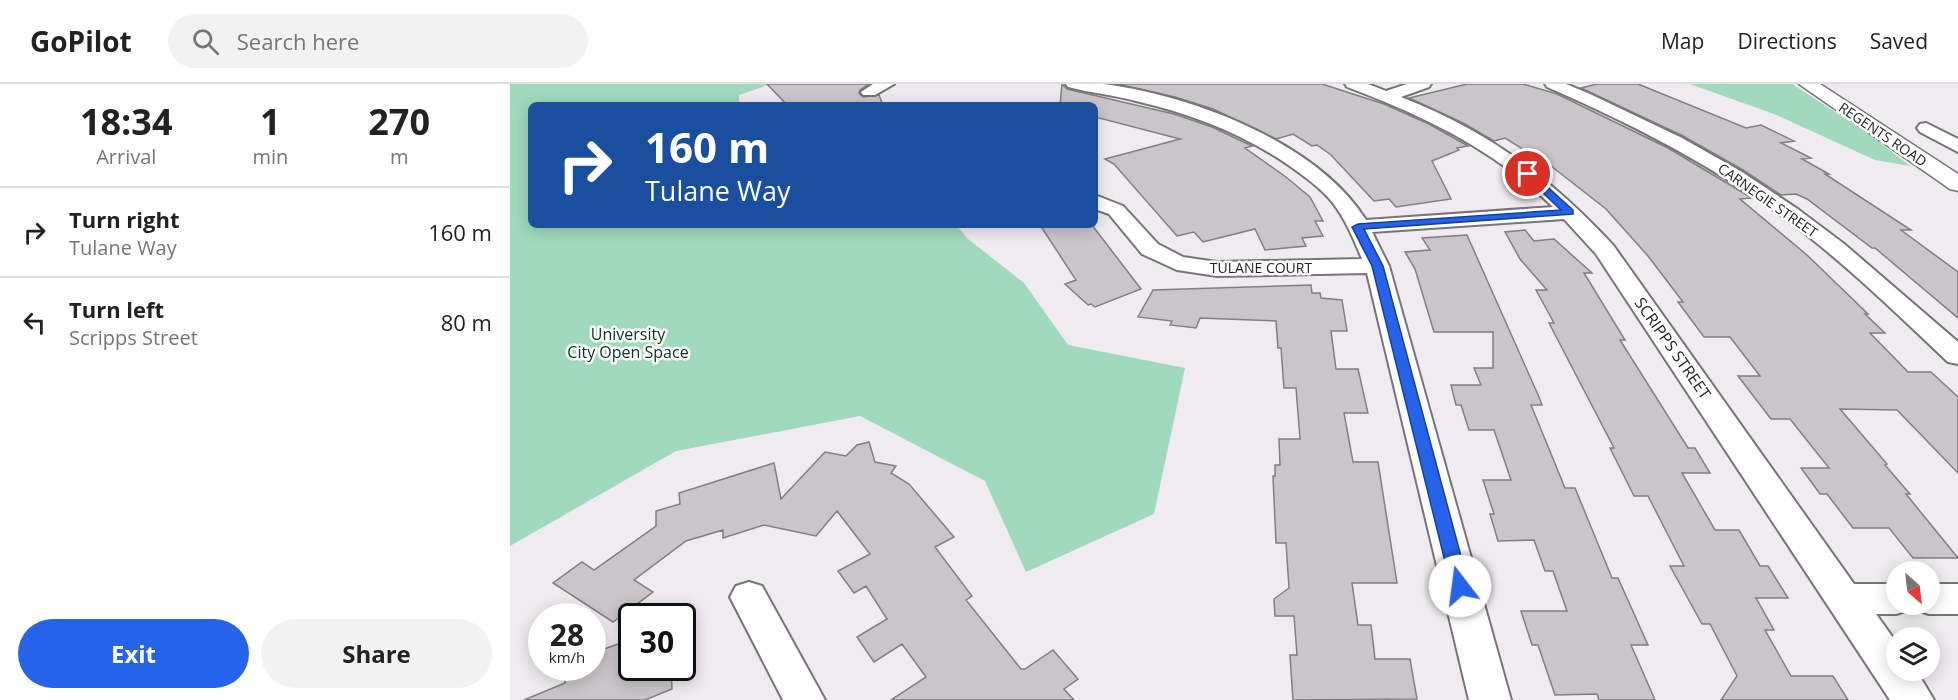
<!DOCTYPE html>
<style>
body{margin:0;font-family:"Open Sans",sans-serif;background:#f2f2f2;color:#222;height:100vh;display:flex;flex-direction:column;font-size:22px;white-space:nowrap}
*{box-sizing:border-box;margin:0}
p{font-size:20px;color:#767676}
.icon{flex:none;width:33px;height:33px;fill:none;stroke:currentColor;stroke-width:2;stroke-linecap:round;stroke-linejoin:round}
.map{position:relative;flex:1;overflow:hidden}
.drawer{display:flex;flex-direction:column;background:#fff;width:510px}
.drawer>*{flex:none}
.guide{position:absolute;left:18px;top:18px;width:570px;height:126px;border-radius:9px;box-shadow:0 3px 15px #0003;background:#1a4fa0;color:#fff;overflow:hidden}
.needle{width:39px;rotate:152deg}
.buttons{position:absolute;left:1376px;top:477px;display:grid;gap:12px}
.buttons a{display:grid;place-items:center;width:54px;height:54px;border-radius:50%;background:#fff;box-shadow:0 3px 15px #0003;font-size:30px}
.speed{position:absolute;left:18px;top:519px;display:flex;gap:12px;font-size:30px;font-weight:700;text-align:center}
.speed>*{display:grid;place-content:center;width:78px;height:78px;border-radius:50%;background:#fff;box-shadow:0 3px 15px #0003;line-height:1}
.speed small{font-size:15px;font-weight:400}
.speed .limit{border:3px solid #111;border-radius:9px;background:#fff;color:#111}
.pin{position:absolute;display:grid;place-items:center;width:51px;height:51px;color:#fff;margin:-26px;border:3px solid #fff;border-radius:50%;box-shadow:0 2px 6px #0007}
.me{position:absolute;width:66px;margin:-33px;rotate:345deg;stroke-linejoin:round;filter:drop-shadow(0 0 4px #0008)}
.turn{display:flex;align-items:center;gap:21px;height:126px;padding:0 18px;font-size:27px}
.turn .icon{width:78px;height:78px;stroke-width:2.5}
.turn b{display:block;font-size:42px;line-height:51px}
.eta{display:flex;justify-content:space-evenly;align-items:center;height:102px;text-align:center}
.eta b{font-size:36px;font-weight:700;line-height:42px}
.cta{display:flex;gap:12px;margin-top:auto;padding:12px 18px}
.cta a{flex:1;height:69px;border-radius:36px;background:#2563eb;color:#fff;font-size:24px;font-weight:700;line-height:69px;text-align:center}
.cta a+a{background:#f2f2f2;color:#222}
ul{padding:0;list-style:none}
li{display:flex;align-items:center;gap:18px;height:90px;padding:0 18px;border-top:2px solid #e0e0e0}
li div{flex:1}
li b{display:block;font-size:22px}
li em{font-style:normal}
header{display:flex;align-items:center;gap:36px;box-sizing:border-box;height:84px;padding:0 30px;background:#fff;border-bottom:2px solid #e0e0e0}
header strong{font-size:28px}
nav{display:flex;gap:33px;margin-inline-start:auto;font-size:21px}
.search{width:420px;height:54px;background:#f2f2f2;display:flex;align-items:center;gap:15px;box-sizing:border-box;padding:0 21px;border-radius:33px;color:#767676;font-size:22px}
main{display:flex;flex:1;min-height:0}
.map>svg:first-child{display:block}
.green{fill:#a0d9bb}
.building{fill:#cac5ca;stroke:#837e83;stroke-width:1.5}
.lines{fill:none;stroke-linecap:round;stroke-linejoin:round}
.street-casing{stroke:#787478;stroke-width:4}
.secondary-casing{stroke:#787478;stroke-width:3}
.street{fill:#fff;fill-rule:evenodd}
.secondary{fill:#fff;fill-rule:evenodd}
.route{fill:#2563eb;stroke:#184099;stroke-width:1.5}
.labels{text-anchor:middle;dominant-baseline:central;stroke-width:5;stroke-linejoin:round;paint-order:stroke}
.far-street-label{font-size:14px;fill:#252325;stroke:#fff}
.park-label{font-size:16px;fill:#063321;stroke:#fff}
.street-label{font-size:16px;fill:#252325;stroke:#fff}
</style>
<header>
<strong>GoPilot</strong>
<div class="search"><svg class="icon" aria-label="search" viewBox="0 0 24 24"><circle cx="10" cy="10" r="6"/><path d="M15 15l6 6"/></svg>Search here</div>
<nav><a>Map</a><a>Directions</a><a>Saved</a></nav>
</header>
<main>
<section class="drawer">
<div class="eta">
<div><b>18:34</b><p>Arrival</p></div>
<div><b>1</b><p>min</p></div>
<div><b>270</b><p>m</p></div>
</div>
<ul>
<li><svg class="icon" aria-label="right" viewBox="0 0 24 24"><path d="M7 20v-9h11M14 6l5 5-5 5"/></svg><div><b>Turn right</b><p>Tulane Way</p></div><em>160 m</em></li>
<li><svg class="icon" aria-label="left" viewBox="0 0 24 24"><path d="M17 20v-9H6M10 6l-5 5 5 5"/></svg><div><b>Turn left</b><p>Scripps Street</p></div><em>80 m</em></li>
</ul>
<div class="cta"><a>Exit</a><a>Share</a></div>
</section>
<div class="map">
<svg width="1448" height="616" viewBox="0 0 1448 616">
<rect width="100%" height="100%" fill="#f0ebf0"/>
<path class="green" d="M 0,0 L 261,0 L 229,11 L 229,21 L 21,21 L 21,141 L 446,141 L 458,155 L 514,199 L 558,261 L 675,284 L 644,430 L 516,488 L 475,397 L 350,332 L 166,367 L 0,462 Z
M 1180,0 L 1282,0 L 1359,50 L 1400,82 L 1365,76 L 1264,30 Z"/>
<path class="building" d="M 257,0 L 359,0 L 350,6 L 349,9 L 353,13 L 369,11 L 373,21 L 277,21 Z
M 552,0 L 557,5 L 664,30 L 702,43 L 742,62 L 735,64 L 776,93 L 800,113 L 813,137 L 805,137 L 813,152 L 792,154 L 796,162 L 755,166 L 745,145 L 693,158 L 684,148 L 667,152 L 604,80 L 595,75 L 670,55 L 585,33 L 585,21 L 550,21 Z
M 607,0 L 812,0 L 874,20 L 919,40 L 958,62 L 947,64 L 949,66 L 922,77 L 941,115 L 886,123 L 879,115 L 864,117 L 821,71 L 807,61 L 802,62 L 783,50 L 766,55 L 703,25 L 665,13 Z
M 957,0 L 1013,0 L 1047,10 L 1158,64 L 1242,114 L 1230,115 L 1297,171 L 1358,230 L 1355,230 L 1375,249 L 1360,249 L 1398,288 L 1421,288 L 1448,313 L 1448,389 L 1387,326 L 1330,325 L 1377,380 L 1375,381 L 1400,410 L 1396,410 L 1448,474 L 1403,474 L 1379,444 L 1343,444 L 1317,410 L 1310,410 L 1291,384 L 1319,384 L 1280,335 L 1261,335 L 1228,292 L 1250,292 L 1220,253 L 1194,253 L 1168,218 L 1173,218 L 1138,172 L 1096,125 L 1041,82 L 1037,83 L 1008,62 L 995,54 L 984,57 L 953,39 L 899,14 Z
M 1087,0 L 1128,0 L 1236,44 L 1251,41 L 1284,57 L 1271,59 L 1301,74 L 1292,75 L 1319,90 L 1315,90 L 1401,146 L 1391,146 L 1448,188 L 1448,234 L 1365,164 L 1362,164 L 1297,115 L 1286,110 L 1271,111 L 1233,86 L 1173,52 L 1071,4 Z
M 530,141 L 582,141 L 631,205 L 585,223 L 581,220 L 578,221 L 555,200 L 566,196 Z
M 1015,146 L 1024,157 L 1044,155 L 1082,189 L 1074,189 L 1115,256 L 1110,256 L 1178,364 L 1185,364 L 1200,389 L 1172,389 L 1205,446 L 1229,446 L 1250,482 L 1258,482 L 1278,514 L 1246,514 L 1264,546 L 1255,546 L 1281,592 L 1323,592 L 1338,616 L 1211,616 L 1227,592 L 1200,540 L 1192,540 L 1160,482 L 1174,482 L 1138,412 L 1124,412 L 1100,364 L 1104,364 L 1039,239 L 1044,239 L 1026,206 L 1037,206 L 1010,175 L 995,148 Z
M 957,151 L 1029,313 L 1032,321 L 1021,321 L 1055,404 L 1065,404 L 1102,494 L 1108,494 L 1138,561 L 1121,561 L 1145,616 L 1089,616 L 1087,610 L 1045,611 L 1028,561 L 1022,561 L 1011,527 L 1057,527 L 1043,487 L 1035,487 L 1024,456 L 988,457 L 980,430 L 984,430 L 973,396 L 1001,396 L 984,346 L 959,346 L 951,321 L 946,321 L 941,301 L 971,301 L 964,284 L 983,284 L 983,248 L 924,248 L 905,185 L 895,168 L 920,166 L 912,154 Z
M 801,201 L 802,209 L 810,209 L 811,214 L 832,216 L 837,247 L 821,247 L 826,285 L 848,285 L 858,329 L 834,329 L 843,378 L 868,378 L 887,499 L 842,499 L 848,541 L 861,541 L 865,575 L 900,575 L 907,615 L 783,616 L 780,571 L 787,571 L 784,532 L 765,532 L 764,515 L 779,504 L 776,459 L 766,459 L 763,392 L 765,392 L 765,381 L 770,381 L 769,355 L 790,355 L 786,304 L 774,304 L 771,264 L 768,264 L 766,237 L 690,234 L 686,244 L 660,241 L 662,237 L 628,233 L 643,206 Z
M 359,358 L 365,378 L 386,382 L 381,389 L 399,400 L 444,453 L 425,463 L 462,512 L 456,516 L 511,585 L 515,585 L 543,566 L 568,595 L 554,605 L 564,616 L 381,616 L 416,593 L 392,560 L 364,578 L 347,553 L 377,535 L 356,502 L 344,509 L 328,487 L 360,470 L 327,427 L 306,452 L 254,441 L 213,454 L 213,446 L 176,457 L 124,496 L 143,508 L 103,538 L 43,499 L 72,478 L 84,486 L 146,442 L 146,427 L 170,420 L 169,409 L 264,379 L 271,415 L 315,368 L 336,372 L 347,361 Z
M 111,559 L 111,584 L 161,584 L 162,605 L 135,616 L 14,616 L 55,599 L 55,584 L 82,584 L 82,569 Z"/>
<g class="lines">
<g class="street-casing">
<path id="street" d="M 363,0 L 384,0 L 365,11 L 353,11 L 351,8 Z
M 556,0 C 568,0 581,0 593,0 C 681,11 807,58 856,136 L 1043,123 C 985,66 912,31 837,3 L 835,0 L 858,0 L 876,7 L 897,0 L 921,0 L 919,3 L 891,13 C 979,47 1039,93 1103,161 L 1344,500 L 1386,500 L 1386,520 L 1402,520 L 1399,526 L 1386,530 L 1366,530 L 1386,558 L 1386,586 L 1406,586 L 1424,616 L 1380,616 L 1086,170 L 1054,135 L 862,148 L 879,182 L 1001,616 L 959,616 L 857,189 L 707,192 L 667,186 L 632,170 L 599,130 L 585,125 L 585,111 L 613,122 L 648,160 L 673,173 L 707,178 L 852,175 C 844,156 836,136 823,119 C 809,102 791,90 774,78 C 729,48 678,29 626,17 C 604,11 581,9 558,3 Z
M 1035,0 L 1056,0 L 1080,10 L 1172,54 L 1232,88 L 1289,126 L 1333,159 L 1448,258 L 1448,280 L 1438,278 C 1385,228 1332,176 1273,133 C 1200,80 1120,39 1037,3 Z
M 1416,39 L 1448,55 L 1448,68 L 1410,48 L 1407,44 L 1410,40 Z
M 239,498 L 252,502 L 315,616 L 273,616 L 220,513 L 226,502 Z
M 1419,500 L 1448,500 L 1448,530 L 1419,530 L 1406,526 L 1403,520 L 1419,520 Z"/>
</g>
<g class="secondary-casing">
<path id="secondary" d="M 1289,0 L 1310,0 L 1448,90 L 1448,107 L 1440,105 Z"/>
</g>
<use href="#street" class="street"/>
<use href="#secondary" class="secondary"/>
</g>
<path class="route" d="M 1015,88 L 1021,88 L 1063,126 L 1063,130 L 854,145 L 873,182 L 959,502 L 956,507 L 950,509 L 944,507 L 941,502 L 862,182 L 842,143 L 848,140 L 1051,126 L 1015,92 Z"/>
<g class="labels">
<g class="far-street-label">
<text transform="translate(1373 50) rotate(34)">REGENTS ROAD</text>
<text transform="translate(1258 116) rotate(35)">CARNEGIE STREET</text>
<text x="751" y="183">TULANE COURT</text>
</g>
<g class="park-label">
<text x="118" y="250">University<tspan x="118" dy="18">City Open Space</tspan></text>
</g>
<g class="street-label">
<text transform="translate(1163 264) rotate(55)">SCRIPPS STREET</text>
</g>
</g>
</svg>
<div class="buttons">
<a><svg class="needle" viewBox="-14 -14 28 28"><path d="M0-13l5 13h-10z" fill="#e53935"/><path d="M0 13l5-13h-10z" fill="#767676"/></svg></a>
<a><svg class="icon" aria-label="layers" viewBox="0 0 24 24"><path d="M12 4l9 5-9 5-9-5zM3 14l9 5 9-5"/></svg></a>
</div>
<div class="speed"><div>28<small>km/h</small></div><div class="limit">30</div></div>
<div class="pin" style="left:1018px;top:90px;background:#d93025"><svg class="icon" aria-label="arrive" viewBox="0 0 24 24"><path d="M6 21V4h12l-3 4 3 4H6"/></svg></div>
<svg class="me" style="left:950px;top:502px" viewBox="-20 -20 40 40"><circle r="19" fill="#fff"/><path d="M0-13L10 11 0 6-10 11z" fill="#2563eb"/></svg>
<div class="guide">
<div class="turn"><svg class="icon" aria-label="right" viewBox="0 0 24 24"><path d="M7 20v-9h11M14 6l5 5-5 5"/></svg><div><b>160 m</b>Tulane Way</div></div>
</div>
</div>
</main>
